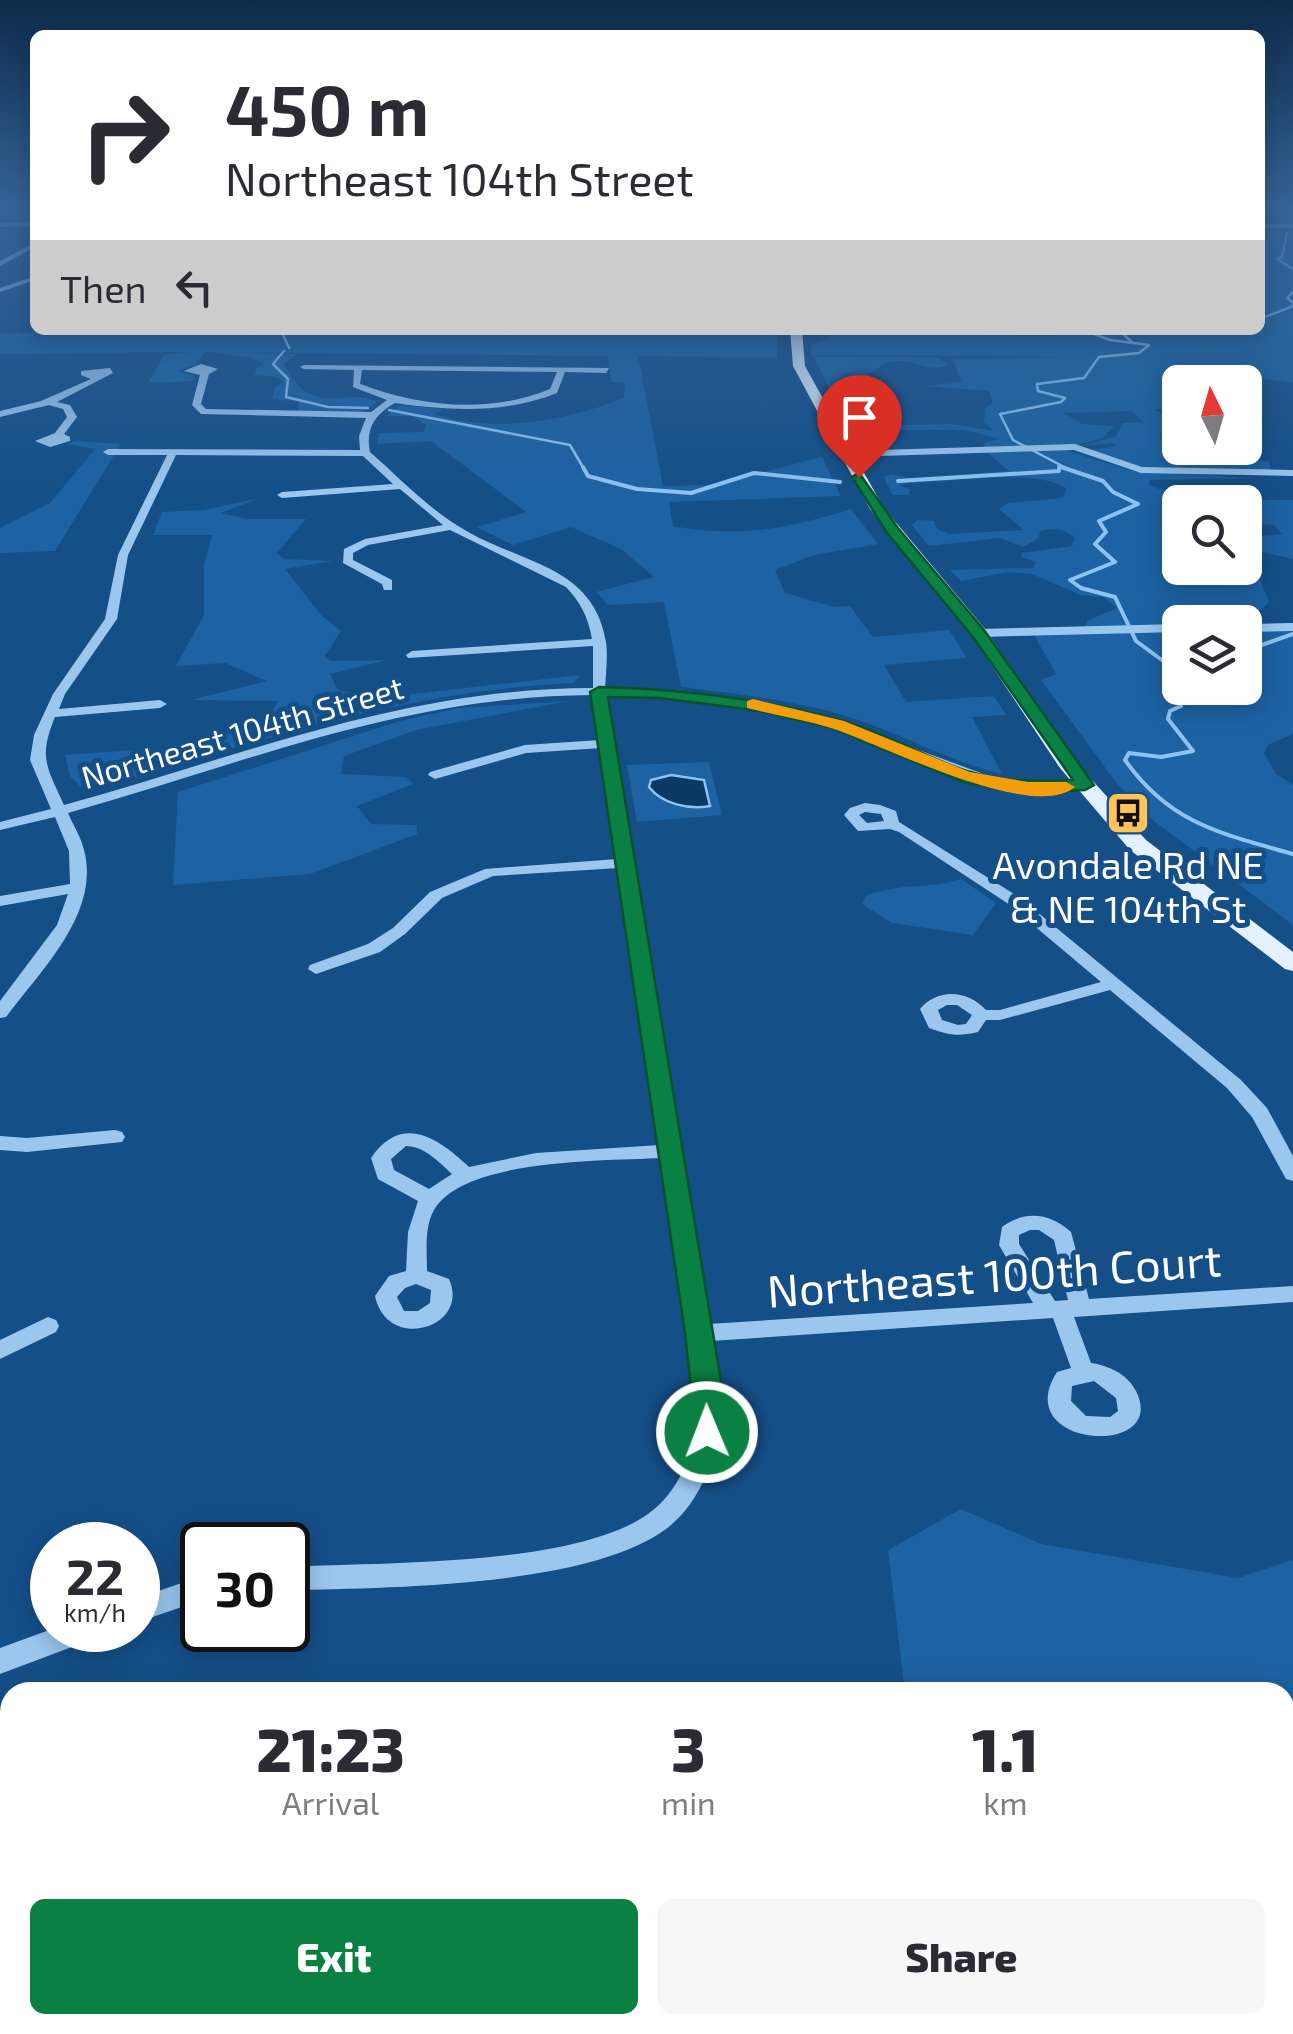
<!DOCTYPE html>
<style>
body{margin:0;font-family:"Exo 2",sans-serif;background:#f7f7f7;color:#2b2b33;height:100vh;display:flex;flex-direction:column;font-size:38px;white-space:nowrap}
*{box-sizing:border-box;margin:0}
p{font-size:32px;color:#7c7c81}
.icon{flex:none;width:55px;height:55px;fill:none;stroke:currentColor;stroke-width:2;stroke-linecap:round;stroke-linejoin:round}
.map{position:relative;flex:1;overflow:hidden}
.side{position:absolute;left:0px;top:1682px;width:1295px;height:352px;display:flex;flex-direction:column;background:#fff;border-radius:30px 30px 0 0;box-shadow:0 5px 25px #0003}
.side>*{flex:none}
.guide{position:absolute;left:30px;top:30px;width:1235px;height:305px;border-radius:15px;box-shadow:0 5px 25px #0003;background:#fff;color:#2b2b33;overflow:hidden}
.needle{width:65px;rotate:355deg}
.buttons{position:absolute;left:1162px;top:365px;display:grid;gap:20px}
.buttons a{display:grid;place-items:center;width:100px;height:100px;border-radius:15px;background:#fff;box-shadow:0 5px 25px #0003;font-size:50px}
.speed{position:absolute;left:30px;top:1522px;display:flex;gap:20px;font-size:50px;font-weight:700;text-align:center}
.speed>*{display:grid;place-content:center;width:130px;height:130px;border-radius:50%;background:#fff;box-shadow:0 5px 25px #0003;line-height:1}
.speed small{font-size:25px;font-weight:400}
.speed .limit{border:5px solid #111;border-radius:15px;background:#fff;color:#111}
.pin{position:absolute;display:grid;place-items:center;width:85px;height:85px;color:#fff;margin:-102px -42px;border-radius:50% 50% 50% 0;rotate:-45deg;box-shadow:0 0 10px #0007}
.pin .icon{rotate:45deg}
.me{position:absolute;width:110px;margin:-55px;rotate:359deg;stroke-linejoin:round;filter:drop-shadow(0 0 8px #0008)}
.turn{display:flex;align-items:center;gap:35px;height:210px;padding:0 30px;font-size:45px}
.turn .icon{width:130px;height:130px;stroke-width:2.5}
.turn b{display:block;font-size:70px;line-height:85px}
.then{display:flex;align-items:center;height:95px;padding:0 30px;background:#0003;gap:20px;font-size:38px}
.eta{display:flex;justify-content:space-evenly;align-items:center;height:170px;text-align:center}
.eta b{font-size:60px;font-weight:800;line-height:70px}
.primary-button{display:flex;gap:20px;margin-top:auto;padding:20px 30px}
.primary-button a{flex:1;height:115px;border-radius:15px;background:#0b8043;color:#fff;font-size:40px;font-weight:800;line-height:115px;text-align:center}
.primary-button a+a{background:#f7f7f7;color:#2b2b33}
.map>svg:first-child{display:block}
.green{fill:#1d62a2}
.water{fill:#0d3965;stroke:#8dc3f2;stroke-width:2.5}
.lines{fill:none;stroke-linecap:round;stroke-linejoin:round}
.stream-far1{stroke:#8dc3f2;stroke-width:2.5}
.stream{stroke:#8dc3f2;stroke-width:4}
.minor{fill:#9bc7ef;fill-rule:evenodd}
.major{fill:#e3f0ff;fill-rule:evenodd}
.route{fill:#0b8043;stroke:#07532c;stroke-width:2.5}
.slow{fill:#f59e0b}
.labels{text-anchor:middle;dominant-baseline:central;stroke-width:10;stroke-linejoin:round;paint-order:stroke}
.far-street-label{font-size:32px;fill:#fff;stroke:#154f88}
.poi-label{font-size:38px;fill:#fff;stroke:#154f88}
.near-street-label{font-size:45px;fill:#fff;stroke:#154f88}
</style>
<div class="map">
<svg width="1293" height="2034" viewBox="0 0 1293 2034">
<rect width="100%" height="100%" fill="#154f88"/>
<path class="green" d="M 1293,227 L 1293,383 L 1237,375 L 1231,370 L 1174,370 L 1166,372 L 1181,382 L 1180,408 L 1154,409 L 1173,420 L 1167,426 L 1180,426 L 1180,448 L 1232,448 L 1235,450 L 1202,453 L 1204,457 L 1233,459 L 1233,455 L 1269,462 L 1271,470 L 1151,470 L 1091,450 L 1116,446 L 1111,443 L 1083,446 L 1116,436 L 1123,423 L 1144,422 L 1131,411 L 1064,413 L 1082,424 L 1114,426 L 1103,438 L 1062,449 L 1132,471 L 1255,478 L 1149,480 L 1150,486 L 1194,500 L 1293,500 L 1293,559 L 1260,552 L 1252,537 L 1282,534 L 1274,525 L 1245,523 L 1245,502 L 1180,502 L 1180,568 L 1245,568 L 1245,542 L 1269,602 C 1244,635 1127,625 1085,627 L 1087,621 L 1117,608 L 1103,597 L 1081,595 L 1032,574 L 1008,572 L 961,581 L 950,570 L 1033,568 L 1036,562 L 1021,557 L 1022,553 L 1072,546 L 1075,538 C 1064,528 1054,528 1040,531 L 1039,538 L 1023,547 L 1000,538 L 929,546 L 912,525 L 918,520 L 934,521 L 937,529 L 948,534 L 1024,530 L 999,509 L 1008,503 L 1063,498 L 1066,488 C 1034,467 947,483 906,483 L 900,486 L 910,490 L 909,495 L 893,495 L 884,478 L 890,474 L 908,478 L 1009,471 L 986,451 L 911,449 L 982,449 L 986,442 L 999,439 L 965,430 L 866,430 L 860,437 L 871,446 L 891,449 L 864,452 L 838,407 L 851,407 L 847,413 L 856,426 L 951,424 L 994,431 L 984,422 L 985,409 L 993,402 L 989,391 L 926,386 L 962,382 L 952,359 L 1073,357 L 811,355 L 811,345 L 831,338 L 830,333 L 1054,336 L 1040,330 L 1260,330 L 1260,228 Z
M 171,330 L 777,333 L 777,358 L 638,356 L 663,486 L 712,485 L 822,457 L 841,496 L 669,502 L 673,526 C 738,538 788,529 851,509 L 878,544 L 814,555 L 775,570 L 785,593 L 834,607 L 850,606 L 873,637 L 949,630 L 967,658 L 884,665 L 906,702 L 994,696 L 1006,715 L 972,717 L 1002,774 C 953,762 911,739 864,722 C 806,701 743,695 681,687 L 664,602 L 608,605 L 596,592 L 654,577 L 621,549 L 571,527 L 513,545 L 477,527 L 526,512 L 431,441 L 377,444 L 379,433 L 424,432 L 426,425 L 412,416 L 386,416 L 400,405 L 444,409 L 434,414 C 493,434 567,421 624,398 L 625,383 L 611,382 L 608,356 L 215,352 L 296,354 L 283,365 C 290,373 295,383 302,389 C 327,408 354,389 377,402 L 362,412 L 298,412 L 299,402 L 272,399 L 275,388 L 283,382 L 278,377 L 254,375 L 257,367 L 265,365 L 252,358 L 206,351 L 196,364 L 178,371 L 194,377 L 192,381 L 148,383 L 165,354 L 189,352 L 0,354 L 0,333 Z
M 814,356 L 938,357 L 948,365 C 928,373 917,360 898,361 C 883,361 879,370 867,374 L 883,382 L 883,388 L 840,390 L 845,403 L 836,403 Z
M 74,441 L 121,444 L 55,551 L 0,553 L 0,528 L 50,503 L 95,449 L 69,444 Z
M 260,498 L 221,513 L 248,519 L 306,519 L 277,553 L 284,559 L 333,561 L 285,569 L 322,616 L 341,631 L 325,656 L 330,661 L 388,660 L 330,674 L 338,690 L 377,698 L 580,675 L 574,683 C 405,691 248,743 86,792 L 70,776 L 65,755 L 163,748 L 267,720 L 278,701 L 190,700 L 267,681 L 225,663 L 176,666 L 204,615 L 204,565 L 212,535 L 153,535 L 162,512 L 204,510 Z
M 1245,630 L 1293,630 L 1293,734 L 1268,745 L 1264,753 L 1276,774 L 1293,785 L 1293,925 L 1155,822 L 1118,785 L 1041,680 L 1056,674 L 1034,635 L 1180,631 L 1180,688 L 1245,688 Z
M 569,701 L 416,730 L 344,756 L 341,774 L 406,777 L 413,784 L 357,806 L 371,824 L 417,825 L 417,834 L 310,874 L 173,885 L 178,792 L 400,721 L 459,708 Z
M 709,762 L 722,815 L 637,822 L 627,765 Z
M 961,879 L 996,903 L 973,935 L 892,923 L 862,904 L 866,896 C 901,882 928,890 961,879 Z
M 961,1509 L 1041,1544 L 1238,1578 L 1293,1560 L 1293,1708 L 1285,1713 L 1285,1692 L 905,1692 L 888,1550 Z
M 10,1873 L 10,2025 L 537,2025 L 516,2034 L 0,2034 L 0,1876 Z"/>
<path class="water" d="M 671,775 L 704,780 L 710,806 C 689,810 662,804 649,787 L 651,780 Z"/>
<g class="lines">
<path class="stream-far1" d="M 1287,233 L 1282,257 L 1277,259 L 1293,269
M 1293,292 L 1287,298 L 1293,303
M 1260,319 L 1293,306
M 281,330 L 289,348
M 1129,330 L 1123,334 L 1132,342
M 284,351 L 273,364 L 288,379 L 286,397 L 328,407 L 368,408
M 389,410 L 570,445 L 584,469
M 1068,469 L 1013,440 L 1000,414 L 1061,402 L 1065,398 L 1038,391 L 1037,384 L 1084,378 L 1099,357 L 1139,353 L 1149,345 L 1110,340 L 1084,330"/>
<path class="stream" d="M 583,467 L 588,476 L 637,489 L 691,493 L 754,473 L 840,482
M 1061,467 L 1103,481 L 1113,492 L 1138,504 L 1099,521 L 1106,532 L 1095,544 L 1115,562 L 1070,580 L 1081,588 L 1115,597 L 1136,641 L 1170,666 L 1180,690 L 1174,695 L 1181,706 L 1170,711 L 1168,719 L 1193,751 L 1161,757 L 1129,753 L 1125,760 C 1170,824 1222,834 1293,854
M 898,481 L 1059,471 L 1059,467
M 1245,651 L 1293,634"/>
<path class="minor" d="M 35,222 L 35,226 L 0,227 L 0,223 Z
M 1260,224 L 1293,224 L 1293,228 L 1260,228 Z
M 35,242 L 35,247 L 0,266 L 0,261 Z
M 35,276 L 35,280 L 0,292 L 0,288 Z
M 201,364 L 218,369 L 209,374 L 201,404 L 206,409 L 371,412 L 387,400 L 353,387 L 354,370 L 304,369 L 300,367 L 304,365 L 609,368 L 606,373 L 565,372 L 557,393 C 504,414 451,411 395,403 C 375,414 365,429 370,452 C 402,480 431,512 470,533 C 526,564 594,568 606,642 C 608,655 606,673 605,688 L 685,691 L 775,704 L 845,723 L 989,776 L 1050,783 L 1085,781 L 1092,785 C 1084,791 1074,790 1063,791 C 966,798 881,738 790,715 C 730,701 668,695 606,695 L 708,1324 L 1033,1303 L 999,1245 L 1002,1227 C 1025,1210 1050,1213 1071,1232 L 1089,1299 L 1293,1286 L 1293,1302 L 1074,1317 L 1091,1363 C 1110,1366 1127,1374 1136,1391 C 1170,1459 1008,1448 1057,1372 L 1071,1368 L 1053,1318 L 711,1341 C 715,1364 724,1393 722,1416 C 718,1456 699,1505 666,1529 C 588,1587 385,1588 288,1590 L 288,1567 C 381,1562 573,1567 648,1514 C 678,1493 695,1452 699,1415 C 701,1392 692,1363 689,1340 C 680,1279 671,1219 662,1158 C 607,1161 464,1158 434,1210 C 424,1227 427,1253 427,1271 L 449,1279 C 471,1328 387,1353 375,1296 L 389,1276 L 406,1271 L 408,1232 L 418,1201 L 378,1179 L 371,1158 C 402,1113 438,1138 469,1167 L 536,1153 L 660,1145 L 619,868 L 493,876 L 442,898 L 405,934 L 380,952 L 316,974 L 308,969 L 310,965 L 368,944 L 393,928 L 430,892 L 485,869 L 617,859 L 601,748 L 526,753 L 435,779 L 428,775 L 430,772 L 525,745 L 600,740 L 593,695 C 403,696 246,763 68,813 C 73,825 81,837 84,850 C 101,913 40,971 6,1017 L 0,1018 L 0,1001 L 57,925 L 68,894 L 0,906 L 0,896 L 70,884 L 69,851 L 55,817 L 0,830 L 0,822 L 51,809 L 30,760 L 34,735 L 53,694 L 105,619 L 118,555 L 167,455 L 108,455 L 103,452 L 108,449 L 360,450 L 359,436 L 366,418 L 201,414 L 192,405 L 200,375 L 184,371 ZM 362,370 L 557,372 L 550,389 C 489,414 421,407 360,384 ZM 176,455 L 363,456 L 393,484 L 282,492 L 277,495 L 282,498 L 400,489 L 443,525 L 365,539 L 344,549 L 343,563 L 382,584 L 384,590 L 392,590 L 392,580 L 353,560 L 353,553 L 368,545 L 450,530 L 566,587 C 581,603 588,617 592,639 L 412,651 L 406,655 L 408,658 L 593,646 L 593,688 C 404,688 242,756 64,805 C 47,767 38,758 55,717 L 160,708 L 167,704 L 160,700 L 59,709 L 65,694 L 117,619 L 128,555 ZM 406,1146 C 424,1146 439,1162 452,1174 L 429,1189 L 394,1170 L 391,1159 ZM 1030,1230 L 1039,1230 L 1054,1240 L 1068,1300 L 1055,1301 L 1019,1244 L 1019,1235 ZM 416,1284 L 431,1290 L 430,1303 L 418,1311 L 404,1311 L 397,1297 L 405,1288 ZM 1094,1381 L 1116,1398 L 1118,1411 L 1110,1417 L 1086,1416 L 1071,1401 L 1072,1386 Z
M 110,368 L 113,373 L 57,402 L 70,405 L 77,417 L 64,434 L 70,437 L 70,441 L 50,447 L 35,441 L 55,433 L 67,417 L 63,409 L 49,405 L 0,417 L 0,411 L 41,401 L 91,379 L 81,375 L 81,371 Z
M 1075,444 L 1142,467 L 1293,470 L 1293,476 L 1141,473 L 1074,450 L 846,457 L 841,454 L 846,451 Z
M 1293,623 L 1293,631 L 1245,632 L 1245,624 Z
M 1180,624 L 1180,632 L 979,637 L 973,633 L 979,629 Z
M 865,803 L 880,805 L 896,811 L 899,822 L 1019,897 L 1241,1080 L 1267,1108 L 1293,1156 L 1293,1181 L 1286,1179 L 1252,1117 L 1227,1088 L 1110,990 L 1000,1020 L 986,1020 L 978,1032 C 957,1037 949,1035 929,1028 L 920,1009 C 938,988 967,990 986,1010 L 1000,1010 L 1101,982 L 1007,903 L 899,832 L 890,829 L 858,831 L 844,815 L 850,808 ZM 865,812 L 881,814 L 884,821 L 867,823 L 859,815 ZM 947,1005 L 957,1005 L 972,1015 L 966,1024 L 958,1025 L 942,1020 L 938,1010 Z
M 115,1130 L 122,1132 L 125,1137 L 122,1142 L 27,1152 L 0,1150 L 0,1136 L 27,1138 Z
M 48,1317 L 56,1320 L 59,1326 L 56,1332 L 0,1359 L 0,1340 Z
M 202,1576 L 202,1600 L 138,1622 L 138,1598 Z
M 52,1629 L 97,1630 L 93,1639 L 0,1674 L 0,1648 Z"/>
<path class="major" d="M 790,330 L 802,330 L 805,366 L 883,507 L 985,629 L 1074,760 L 1146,840 L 1293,952 L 1293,971 L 1285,969 L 1130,850 L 1060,768 L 972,636 L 870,509 L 793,366 Z"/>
</g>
<linearGradient id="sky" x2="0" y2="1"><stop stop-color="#0c2b4b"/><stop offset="0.42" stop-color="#356396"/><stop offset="1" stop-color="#356396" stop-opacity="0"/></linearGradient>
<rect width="1293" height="492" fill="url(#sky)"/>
<path class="route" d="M 859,473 L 898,528 L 984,630 L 1094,785 L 1085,790 L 1028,793 L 966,783 L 832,728 L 761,711 L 660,698 L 608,697 L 726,1412 L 718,1442 L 707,1445 L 697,1442 L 685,1333 L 590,692 L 599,687 C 681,689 760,698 840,720 C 883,732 924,757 967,771 C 1001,782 1038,781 1073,780 L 973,637 L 887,533 L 852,477 Z"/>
<path class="slow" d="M 753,699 L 844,721 L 970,772 L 1028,782 L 1066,782 L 1075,787 C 1032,823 879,743 831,728 C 804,720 775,715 747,708 L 747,701 Z"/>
<defs>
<g id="bus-square" transform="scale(2.25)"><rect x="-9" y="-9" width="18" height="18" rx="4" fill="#ffc459" stroke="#154f88"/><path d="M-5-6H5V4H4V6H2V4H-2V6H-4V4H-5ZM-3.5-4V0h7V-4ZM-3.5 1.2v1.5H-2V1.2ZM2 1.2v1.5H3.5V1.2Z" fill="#111"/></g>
</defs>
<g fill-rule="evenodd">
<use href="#bus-square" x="1128" y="813"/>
</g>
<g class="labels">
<g class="far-street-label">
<text transform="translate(242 731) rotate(-16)">Northeast 104th Street</text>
</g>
<g class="poi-label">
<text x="1128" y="864">Avondale Rd NE<tspan x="1128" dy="44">&amp; NE 104th St</tspan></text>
</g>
<g class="near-street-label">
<text transform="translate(994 1274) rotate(-4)">Northeast 100th Court</text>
</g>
</g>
</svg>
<div class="buttons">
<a><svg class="needle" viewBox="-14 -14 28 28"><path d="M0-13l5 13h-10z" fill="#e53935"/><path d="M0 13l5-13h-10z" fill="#7c7c81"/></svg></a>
<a><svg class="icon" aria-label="search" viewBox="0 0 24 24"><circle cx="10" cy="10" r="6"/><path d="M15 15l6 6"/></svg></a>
<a><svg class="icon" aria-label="layers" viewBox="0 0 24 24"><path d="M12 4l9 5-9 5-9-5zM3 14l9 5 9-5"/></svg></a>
</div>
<div class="speed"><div>22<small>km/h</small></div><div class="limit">30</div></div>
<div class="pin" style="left:859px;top:477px;background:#d93025"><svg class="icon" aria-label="arrive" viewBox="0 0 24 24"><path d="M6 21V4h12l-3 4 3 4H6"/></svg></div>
<svg class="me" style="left:707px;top:1432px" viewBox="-20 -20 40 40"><circle r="17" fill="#0b8043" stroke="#fff" stroke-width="3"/><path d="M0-11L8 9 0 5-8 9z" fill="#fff"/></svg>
<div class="guide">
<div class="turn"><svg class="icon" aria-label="right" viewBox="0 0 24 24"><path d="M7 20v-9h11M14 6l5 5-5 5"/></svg><div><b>450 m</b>Northeast 104th Street</div></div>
<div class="then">Then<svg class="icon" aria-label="left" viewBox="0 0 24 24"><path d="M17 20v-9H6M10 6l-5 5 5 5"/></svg></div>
</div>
<section class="side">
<div class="eta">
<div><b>21:23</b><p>Arrival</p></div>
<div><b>3</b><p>min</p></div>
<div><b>1.1</b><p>km</p></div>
</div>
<div class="primary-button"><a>Exit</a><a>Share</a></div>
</section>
</div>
